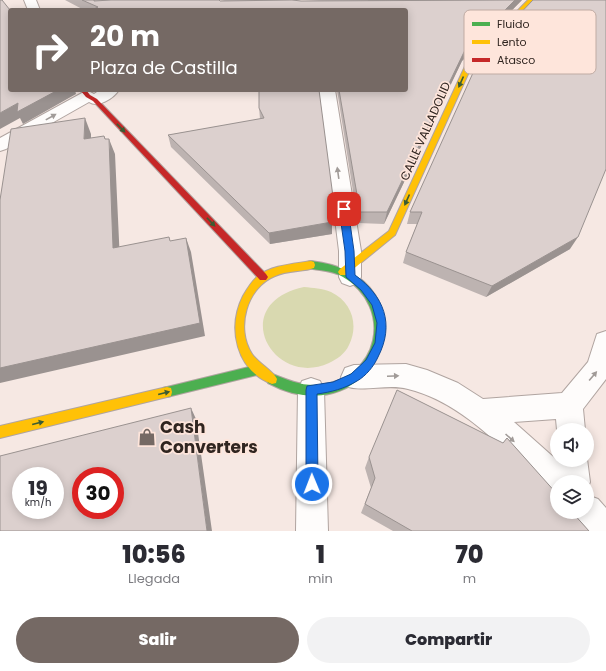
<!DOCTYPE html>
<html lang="es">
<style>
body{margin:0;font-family:Poppins,sans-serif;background:#f2f2f3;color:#2b2b33;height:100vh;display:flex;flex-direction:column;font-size:15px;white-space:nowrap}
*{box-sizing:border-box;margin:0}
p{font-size:13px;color:#7c7c81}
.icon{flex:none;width:22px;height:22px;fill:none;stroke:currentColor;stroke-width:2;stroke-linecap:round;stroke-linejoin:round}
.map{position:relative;height:531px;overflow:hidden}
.details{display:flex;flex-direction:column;background:#fff;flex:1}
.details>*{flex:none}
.guide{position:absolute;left:8px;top:8px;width:400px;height:84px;border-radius:4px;box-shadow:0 2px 10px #0003;background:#756964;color:#fff;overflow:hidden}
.tools{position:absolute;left:550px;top:423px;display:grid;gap:8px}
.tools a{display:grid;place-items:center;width:44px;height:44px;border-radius:50%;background:#fff;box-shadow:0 2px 10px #0003;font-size:20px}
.speed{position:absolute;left:12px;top:467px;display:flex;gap:8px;font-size:20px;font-weight:700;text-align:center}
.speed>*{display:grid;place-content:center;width:52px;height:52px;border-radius:50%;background:#fff;box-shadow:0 2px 10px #0003;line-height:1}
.speed small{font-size:10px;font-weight:400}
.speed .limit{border:6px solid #d22;background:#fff;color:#111}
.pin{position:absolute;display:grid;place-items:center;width:34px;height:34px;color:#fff;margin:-17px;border-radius:8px;box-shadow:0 2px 6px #0006}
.me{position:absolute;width:44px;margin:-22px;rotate:359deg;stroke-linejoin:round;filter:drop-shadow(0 0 3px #0008)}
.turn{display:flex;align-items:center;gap:14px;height:84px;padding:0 16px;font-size:18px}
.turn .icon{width:52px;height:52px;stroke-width:2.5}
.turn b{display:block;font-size:28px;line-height:34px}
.eta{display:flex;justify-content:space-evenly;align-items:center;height:68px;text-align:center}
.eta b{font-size:24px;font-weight:800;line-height:28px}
.primary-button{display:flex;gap:8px;margin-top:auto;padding:8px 16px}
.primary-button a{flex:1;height:46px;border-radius:24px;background:#756964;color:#fff;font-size:16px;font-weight:800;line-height:46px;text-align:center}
.primary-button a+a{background:#f2f2f3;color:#2b2b33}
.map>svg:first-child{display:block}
.green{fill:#d9d9b0}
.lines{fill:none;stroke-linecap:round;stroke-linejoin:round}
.street-casing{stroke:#b0a4a0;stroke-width:2}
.fast-casing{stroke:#b0a4a0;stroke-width:2}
.slow-casing{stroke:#b0a4a0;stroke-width:2}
.jam-casing{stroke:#b0a4a0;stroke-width:2}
.street{fill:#fefcfb;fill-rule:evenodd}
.fast{fill:#4caf50;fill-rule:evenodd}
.slow{fill:#ffc107;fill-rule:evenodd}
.jam{fill:#c62828;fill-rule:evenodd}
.wall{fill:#bdb3b1}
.shaded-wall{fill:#9a9290}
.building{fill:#dcd0ce;stroke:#9a9290;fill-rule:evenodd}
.oneway{fill:#3b5c33}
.oneway2{fill:#a19b98}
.route{fill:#1a73e8;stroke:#114b97}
.labels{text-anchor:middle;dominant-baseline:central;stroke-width:3.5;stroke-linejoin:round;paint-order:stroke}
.far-street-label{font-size:12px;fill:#302520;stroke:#fee5db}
.near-poi-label{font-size:17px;font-weight:bold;fill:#302520;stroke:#fee5db;text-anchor:start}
.key{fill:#fee5db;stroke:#c0aba3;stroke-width:1}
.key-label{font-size:11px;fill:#302520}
</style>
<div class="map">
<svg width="606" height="531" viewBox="0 0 606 531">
<rect width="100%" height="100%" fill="#f6e8e3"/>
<path class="green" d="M 304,287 C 313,288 322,288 331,292 C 352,302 359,325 349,345 C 345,354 337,359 329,363 C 273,389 226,304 304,287 Z"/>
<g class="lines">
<g class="street-casing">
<path id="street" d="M 24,0 L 36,0 L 40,10 L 28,10 Z
M 100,90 L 119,90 C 113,99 98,108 89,102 L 6,149 L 0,151 L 0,138 L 82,93 L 88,91 L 94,94 Z
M 319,90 L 335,90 L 361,251 L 361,277 L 358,283 L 350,286 L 342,283 L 339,277 L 339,251 Z
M 606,331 L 606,379 L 583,409 L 585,430 L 557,430 L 556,419 L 514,422 L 559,462 L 559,460 L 587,459 L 590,482 L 587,489 L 587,482 L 557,482 L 557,496 L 549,492 C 507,454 465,403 408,389 C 387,383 365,393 345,386 L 341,377 L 345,368 L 354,365 L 406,364 L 427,370 L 458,383 L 483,399 L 562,393 L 588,362 L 597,334 Z
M 311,378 L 320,381 L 324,390 L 328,531 L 296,531 L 298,390 L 302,381 Z
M 587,495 L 598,499 L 606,508 L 606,531 L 585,531 L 576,521 L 573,512 L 587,512 Z"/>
</g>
<g class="fast-casing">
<path id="fast" d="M 311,261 C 442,276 378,442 268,383 L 267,379 L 268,375 L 272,374 C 288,380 301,386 319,385 C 379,379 395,308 343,277 C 332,270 320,271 308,268 L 307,265 L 308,262 Z
M 257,365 L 261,367 L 262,370 L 261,373 L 257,375 L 167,397 L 163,396 L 162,392 L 163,388 L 167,387 Z"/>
</g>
<g class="slow-casing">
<path id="slow" d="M 528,0 L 534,0 L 473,63 L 395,235 L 346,275 L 340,275 L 338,272 L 340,269 L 389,231 L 467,62 Z
M 311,261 L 314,262 L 315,265 L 314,268 C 302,272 288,270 275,276 C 247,287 235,328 252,354 C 258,363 274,372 277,379 L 276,383 L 272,384 C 236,370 227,328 243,296 C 247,289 252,281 258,276 C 272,265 294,264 311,261 Z
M 167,387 L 171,388 L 172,392 L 171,396 L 167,397 L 0,438 L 0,426 Z"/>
</g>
<g class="jam-casing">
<path id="jam" d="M 80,90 L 86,90 L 90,95 L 97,99 L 266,274 L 268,277 L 266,280 L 260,280 L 93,101 L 86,97 Z"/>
</g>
<use href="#street" class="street"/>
<use href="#fast" class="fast"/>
<use href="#slow" class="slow"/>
<use href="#jam" class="jam"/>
</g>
<path class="wall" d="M 65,0 L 219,0 L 220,1 L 225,0 L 224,0 L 292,0 L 301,1 L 321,1 L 305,0 L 522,0 L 462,61 L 384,224 L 358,223 L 337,90 L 406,90 L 406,10 L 84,10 Z
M 533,0 L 570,249 L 486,297 L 403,263 L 406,252 L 417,224 L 407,224 L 410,212 Z
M 259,108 L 335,212 L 334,223 L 332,223 L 332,234 L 270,244 L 171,147 L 168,135 L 260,119 Z
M 507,438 L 589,531 L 393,531 L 361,513 L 371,488 L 365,468 L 369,457 L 503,443 Z"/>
<path class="shaded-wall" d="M 368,0 L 389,0 L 368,2 Z
M 515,0 L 522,0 L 462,61 L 384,224 L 387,212 L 465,50 Z
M 58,90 L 75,90 L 76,94 L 23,124 L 20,118 L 0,129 L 0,113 L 18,103 Z
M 85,118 L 91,134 L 91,155 L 84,139 Z
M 104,136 L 110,150 L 109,139 L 115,154 L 120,262 L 113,248 Z
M 332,222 L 332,234 L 270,244 L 269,233 Z
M 578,237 L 570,249 L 486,297 L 492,286 Z
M 186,238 L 191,252 L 205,336 L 0,383 L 0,368 Z
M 191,408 L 196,419 L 212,531 L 207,531 Z"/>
<path class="building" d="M 0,0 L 2,0 L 10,10 L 10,90 L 58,90 L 17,112 L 18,103 L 0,113 Z
M 82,0 L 94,0 L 94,1 L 111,0 L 219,0 L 220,1 L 292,0 L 301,1 L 515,0 L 465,50 L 387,212 L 360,212 L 339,90 L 406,90 L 406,10 L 92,10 L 98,7 Z
M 533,0 L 606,0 L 606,169 L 578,237 L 492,286 L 406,252 L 422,212 L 410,212 L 482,53 Z
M 259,90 L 319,90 L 335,212 L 331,212 L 332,222 L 269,233 L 168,135 L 264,118 L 259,108 Z
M 85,118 L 84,139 L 104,136 L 105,139 L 109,139 L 113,248 L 169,237 L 170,241 L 186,238 L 200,323 L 0,368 L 0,200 L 11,129 Z
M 397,390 L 503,443 L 507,438 L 557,494 L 557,512 L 572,512 L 589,531 L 412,531 L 365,504 L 375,478 L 369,457 Z
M 191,408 L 207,531 L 0,531 L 0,456 ZM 21,476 L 55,476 L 55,510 L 21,510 ZM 81,476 L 115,476 L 115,510 L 81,510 Z"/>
<defs><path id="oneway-solid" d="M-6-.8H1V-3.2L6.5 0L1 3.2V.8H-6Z"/></defs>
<g class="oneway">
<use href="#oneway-solid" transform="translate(461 82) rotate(114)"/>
<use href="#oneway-solid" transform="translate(121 128) rotate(46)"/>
<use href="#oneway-solid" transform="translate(407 200) rotate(114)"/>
<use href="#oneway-solid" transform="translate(211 222) rotate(46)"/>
<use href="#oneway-solid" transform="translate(164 393) rotate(-14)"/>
<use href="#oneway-solid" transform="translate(38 423) rotate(-14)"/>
</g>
<g class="oneway2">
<use href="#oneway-solid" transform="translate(51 117) rotate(-29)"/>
<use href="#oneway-solid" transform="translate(338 173) rotate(-98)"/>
<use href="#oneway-solid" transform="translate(393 376) rotate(-2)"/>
<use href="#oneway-solid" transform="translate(593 376) rotate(-50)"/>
<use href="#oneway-solid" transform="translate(510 438) rotate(42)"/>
</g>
<path class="route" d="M 344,206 L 348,209 L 354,251 L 355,275 C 384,296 395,324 378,357 C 374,366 366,376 357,381 C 344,389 331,392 317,394 L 318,484 L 316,488 L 312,490 L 307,488 L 306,484 L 306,390 L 307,386 L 333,382 L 351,374 L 366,360 L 375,343 L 377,323 L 372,305 L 361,290 L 346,277 L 345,251 L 339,209 Z"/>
<defs>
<g id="shop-bare" transform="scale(1.38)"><path d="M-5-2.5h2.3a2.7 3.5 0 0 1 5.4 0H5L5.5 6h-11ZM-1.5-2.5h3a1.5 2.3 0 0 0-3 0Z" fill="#756964" stroke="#fee5db" stroke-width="2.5" paint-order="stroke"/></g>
</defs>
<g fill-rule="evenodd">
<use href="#shop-bare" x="147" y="437"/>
</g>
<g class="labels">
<g class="far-street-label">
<text transform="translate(425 131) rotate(-66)">CALLE VALLADOLID</text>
</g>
<g class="near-poi-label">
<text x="160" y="427">Cash<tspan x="160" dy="20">Converters</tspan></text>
</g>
</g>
<rect x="464" y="10" width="132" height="64" rx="6" class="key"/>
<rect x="472" y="22" width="18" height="4" fill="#4caf50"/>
<rect x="472" y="40" width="18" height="4" fill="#ffc107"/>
<rect x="472" y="58" width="18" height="4" fill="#c62828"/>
<g class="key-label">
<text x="497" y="28">Fluido</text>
<text x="497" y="46">Lento</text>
<text x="497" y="64">Atasco</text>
</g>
</svg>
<div class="tools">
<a><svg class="icon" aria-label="sound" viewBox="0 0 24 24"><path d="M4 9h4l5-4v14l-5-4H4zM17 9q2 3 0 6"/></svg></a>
<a><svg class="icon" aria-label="layers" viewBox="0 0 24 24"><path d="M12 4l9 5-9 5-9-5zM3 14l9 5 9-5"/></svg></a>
</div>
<div class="speed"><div>19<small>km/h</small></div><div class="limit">30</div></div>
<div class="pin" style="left:344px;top:209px;background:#d93025"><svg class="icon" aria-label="arrive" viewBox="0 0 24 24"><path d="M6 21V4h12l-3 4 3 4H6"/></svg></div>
<svg class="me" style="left:312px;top:484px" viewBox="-20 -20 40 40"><circle r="17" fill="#1a73e8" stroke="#fff" stroke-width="3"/><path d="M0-11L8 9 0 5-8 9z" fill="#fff"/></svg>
<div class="guide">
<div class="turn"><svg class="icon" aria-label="right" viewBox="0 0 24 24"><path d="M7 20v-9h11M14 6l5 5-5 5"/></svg><div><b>20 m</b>Plaza de Castilla</div></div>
</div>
</div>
<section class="details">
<div class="eta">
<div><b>10:56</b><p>Llegada</p></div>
<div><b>1</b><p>min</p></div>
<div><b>70</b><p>m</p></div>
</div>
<div class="primary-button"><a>Salir</a><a>Compartir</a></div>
</section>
